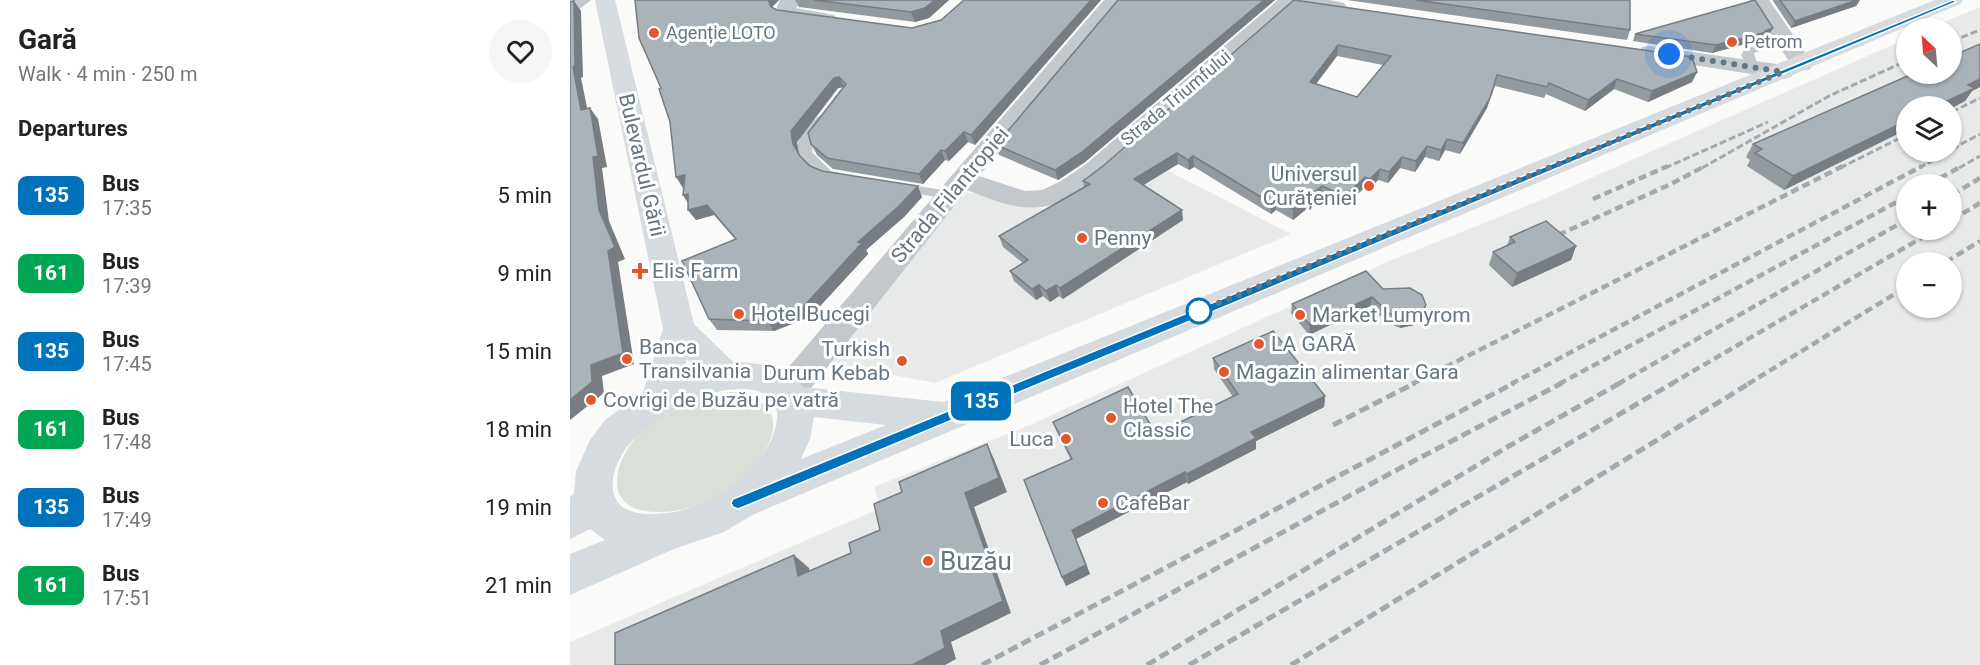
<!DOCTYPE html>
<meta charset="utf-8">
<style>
:root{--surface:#fff;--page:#f6f6f6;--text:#222;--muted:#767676}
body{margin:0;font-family:Roboto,sans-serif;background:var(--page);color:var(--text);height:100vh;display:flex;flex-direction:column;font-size:22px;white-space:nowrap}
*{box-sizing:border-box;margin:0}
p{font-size:20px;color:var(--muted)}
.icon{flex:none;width:33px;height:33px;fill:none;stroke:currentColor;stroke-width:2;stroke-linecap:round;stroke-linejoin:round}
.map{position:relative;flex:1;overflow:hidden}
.panel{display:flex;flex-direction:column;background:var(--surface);width:570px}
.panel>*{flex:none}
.badge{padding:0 12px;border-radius:9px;font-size:21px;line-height:39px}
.needle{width:39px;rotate:334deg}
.fabs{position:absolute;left:1326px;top:18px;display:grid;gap:12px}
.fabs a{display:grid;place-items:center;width:66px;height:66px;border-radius:50%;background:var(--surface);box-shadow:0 2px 4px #0004;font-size:30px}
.you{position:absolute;width:30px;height:30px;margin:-15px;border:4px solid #fff;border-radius:50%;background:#1a73e8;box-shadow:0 0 0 9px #1a73e833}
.map>.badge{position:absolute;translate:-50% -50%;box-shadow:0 0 0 3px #fff}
h2{padding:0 18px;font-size:22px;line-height:54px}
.round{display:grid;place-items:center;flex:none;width:63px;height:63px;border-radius:32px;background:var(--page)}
.head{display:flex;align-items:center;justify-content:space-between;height:102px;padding:0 18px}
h1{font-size:28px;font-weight:700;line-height:45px}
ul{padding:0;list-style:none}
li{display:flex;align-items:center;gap:18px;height:78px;padding:0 18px}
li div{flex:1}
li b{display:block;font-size:22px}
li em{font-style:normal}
li .badge{min-width:66px;font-weight:700;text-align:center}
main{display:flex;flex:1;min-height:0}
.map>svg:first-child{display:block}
.built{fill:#e8e9e9;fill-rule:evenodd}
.green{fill:#dadfd7}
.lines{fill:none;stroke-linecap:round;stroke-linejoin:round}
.lane{fill:#c3c8cc;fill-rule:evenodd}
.street{fill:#c3c8cc;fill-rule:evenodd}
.secondary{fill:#d6dbdf;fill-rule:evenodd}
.rail-far2{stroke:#a2aab0;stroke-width:3;stroke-dasharray:7 3;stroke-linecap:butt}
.rail-far1{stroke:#a2aab0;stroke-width:4.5;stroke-dasharray:8 4.5;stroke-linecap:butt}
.rail{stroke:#a2aab0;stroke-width:5;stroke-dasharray:10 5;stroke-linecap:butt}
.wall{fill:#929a9f;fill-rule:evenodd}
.shaded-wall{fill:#777d82}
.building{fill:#aab3b9;stroke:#777d82;stroke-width:1.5;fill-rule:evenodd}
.line{fill:#0072bc;stroke:#fff;stroke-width:1.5}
.walk{stroke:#657683;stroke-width:6;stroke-dasharray:0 10.8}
.poi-dot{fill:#e4572e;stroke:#fff;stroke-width:2}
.stop-dot{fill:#fff;stroke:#0072bc;stroke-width:3}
.labels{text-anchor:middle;stroke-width:6;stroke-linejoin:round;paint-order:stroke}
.far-poi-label{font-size:18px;fill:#657683;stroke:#fff;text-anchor:start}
.far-street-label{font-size:18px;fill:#657683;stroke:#fff}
.street-label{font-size:21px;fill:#657683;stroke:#fff}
.poi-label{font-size:21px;fill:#657683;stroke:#fff;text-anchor:start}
.near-poi-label{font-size:26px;fill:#657683;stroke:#fff;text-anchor:start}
</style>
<main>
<section class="panel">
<div class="head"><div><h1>Gară</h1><p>Walk · 4 min · 250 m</p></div><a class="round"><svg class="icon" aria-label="heart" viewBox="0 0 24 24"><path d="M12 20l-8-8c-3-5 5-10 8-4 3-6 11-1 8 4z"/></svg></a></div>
<h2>Departures</h2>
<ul>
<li><span class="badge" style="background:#0072bc;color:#fff">135</span><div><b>Bus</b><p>17:35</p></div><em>5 min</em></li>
<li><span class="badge" style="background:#00a651;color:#fff">161</span><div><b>Bus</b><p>17:39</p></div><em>9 min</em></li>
<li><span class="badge" style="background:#0072bc;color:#fff">135</span><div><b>Bus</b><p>17:45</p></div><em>15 min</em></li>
<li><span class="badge" style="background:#00a651;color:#fff">161</span><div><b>Bus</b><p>17:48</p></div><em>18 min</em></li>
<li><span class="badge" style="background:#0072bc;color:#fff">135</span><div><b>Bus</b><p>17:49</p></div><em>19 min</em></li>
<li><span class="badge" style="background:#00a651;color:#fff">161</span><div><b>Bus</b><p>17:51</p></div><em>21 min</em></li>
</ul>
</section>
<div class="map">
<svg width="1410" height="665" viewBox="0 0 1410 665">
<rect width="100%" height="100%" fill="#fafaf8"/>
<g class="built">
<path d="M1410 7V665H0V642L311 508 304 487 460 425 817 262 978 197 1336 39V74H1382V28H1360ZM1336 106H1382V152H1336ZM1336 184H1382V230H1336ZM1336 262H1382V308H1336Z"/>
<polygon points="562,152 721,234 365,383 259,363 396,192 474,209"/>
</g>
<path class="green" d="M166 392C234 407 195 464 158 490 143 500 122 509 104 511 15 522 44 441 97 411 118 398 141 393 166 392Z"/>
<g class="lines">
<g class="lane">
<polygon points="1215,36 1221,39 1219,41 1184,53 1188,66 1186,68 1178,68 1171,55 1175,49"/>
<path d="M252 115 258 119 243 139 242 152 261 171 279 175 281 178 279 181C260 186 225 165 228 143 229 137 234 132 238 127 242 122 246 117 252 115Z"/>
<polygon points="329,183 379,191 386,195 379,199 324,190 322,187 324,184"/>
</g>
<g class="street">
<polygon points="0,0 21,0 7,11 0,13"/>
<polygon points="210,0 233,0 226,8 264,15 267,19 264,23 257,25 208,16 205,12"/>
<path d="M534 0H555L409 176 455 191 472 190 491 181 516 164 708 0H760L774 3 777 7 774 11 767 13 724 7C681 45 637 83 594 121 559 152 524 196 477 206 450 212 422 200 397 190L230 402 218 406 206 402 201 392 206 382 370 189Z"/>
<polygon points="1179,0 1199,0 1243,64 1240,69 1232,71 1224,69"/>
<polygon points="1080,46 1213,65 1221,67 1224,72 1221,77 1213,79 1072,57 1069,52 1072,47"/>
</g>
<path class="secondary" d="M25 0H45L124 324 163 362C188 362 217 367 233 387L373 402 1365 0H1393L1390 4 182 515 154 532 104 549 0 595V554L35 540 20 529 0 539V497L4 494 6 471 20 440 35 420 73 392 93 329ZM117 359 127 369 113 374ZM155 390C165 390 177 388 187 391 200 395 208 403 207 417 204 465 142 509 97 513 70 516 39 514 43 479 45 464 53 450 64 439 89 414 120 398 155 390ZM244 417 316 425 231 459 240 439Z"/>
<g class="rail-far2">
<polyline points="1382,41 1410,30"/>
<polyline points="1382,112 1410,98"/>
<polyline points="1382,149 1410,134"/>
<polyline points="1095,168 1198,122"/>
<polyline points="1132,168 1259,96 1336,61"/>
<polyline points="1270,168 1336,135"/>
<polyline points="1349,168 1378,152"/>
<polyline points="1389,168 1410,156"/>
</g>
<g class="rail-far1">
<polyline points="1359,184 1392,166"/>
<polyline points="1382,195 1410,178"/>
<polyline points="1023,199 1098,166"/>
<polyline points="1382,220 1410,203"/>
<polyline points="977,240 1101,184 1135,166"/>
<polyline points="1376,262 1410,241"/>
<polyline points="842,384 1273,166"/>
<polyline points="941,384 1352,166"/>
<polyline points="989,384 1336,197"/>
<polyline points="1048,384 1336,220"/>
<polyline points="1101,384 1365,230"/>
<polyline points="1178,384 1336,287"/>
</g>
<g class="rail">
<polyline points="763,425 845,383"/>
<polyline points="412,665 944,383"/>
<polyline points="470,665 821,473 992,383"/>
<polyline points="577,665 939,446 1050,383"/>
<polyline points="619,665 1103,383"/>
<polyline points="721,665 1180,383"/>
</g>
</g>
<g class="wall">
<polygon points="65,0 209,0 202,7 207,10 342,28 371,20 394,0 531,0 405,145 398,142 379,161 375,160 353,184 263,169 247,155 241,144 274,87 268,88 227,142 229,154 230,156 240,166 252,171 352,197 334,217 296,250 298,254 240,317 204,331 147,330 139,319 165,239 144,215 126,220 118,210 118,203 113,195 114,188 100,122 91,88"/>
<polygon points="225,0 379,0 359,18 345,22 229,7"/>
<polygon points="548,0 705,0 515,162 488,180 429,155 426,145"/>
<path d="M724 0 1127 72 1122 82 1078 102 1044 89 1015 111 976 94 974 98 925 86 917 108 890 154 875 150 869 161 855 157 845 172 830 168 818 183 808 180 798 190 794 188 774 207 751 197 723 220 706 210 701 214 624 167 619 170 608 164 574 185 613 220 493 299 489 296 480 302 473 296 466 300 444 281 440 271 453 263 433 247 429 236 514 187 513 181 533 166ZM767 56 813 65 787 97 746 84Z"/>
<polygon points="777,0 1060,0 1060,30 1057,40"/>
<polygon points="1203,0 1290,0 1286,6 1221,28 1203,1"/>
<polygon points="1203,28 1199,35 1194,37 1193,39 1142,53 1063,41 1065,34"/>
<polygon points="1410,44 1410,87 1402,91 1395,101 1382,108 1382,106 1214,190 1177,166 1180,160 1176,157 1183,144"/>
<polygon points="940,237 1006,246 1001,260 942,287 919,265 923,252 937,246"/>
<polygon points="813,289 854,315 849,324 830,328 818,323 800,306 739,335 721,313 722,304"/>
<polygon points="643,358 755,396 754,407 686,441 686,449 618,484 617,482 506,539 520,574 496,586 492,577 501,460 487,432 483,422 586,434 663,397 644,369"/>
</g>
<g class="shaded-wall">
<polygon points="198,0 209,0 202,7 206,17"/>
<polygon points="365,0 379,0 359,18 345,22 341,12"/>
<polygon points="521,0 531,0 405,145 401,135"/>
<polygon points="694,0 705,0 515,162 488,180 485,170"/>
<polygon points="1287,0 1290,0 1286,6 1221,28 1225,21"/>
<polygon points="4,1 11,11 13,77 11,78 20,122 11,110 3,67"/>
<polygon points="1203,28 1199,35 1194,37 1193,39 1142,53 1146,45"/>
<polygon points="768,45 767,56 739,93 740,82"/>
<polygon points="1127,72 1122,82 1078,102 1082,91"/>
<polygon points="927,75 917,108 890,154 893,143"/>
<polygon points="269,77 274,87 268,88 227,142 229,155 223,144 221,131 264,78"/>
<polygon points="1047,79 1044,89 1015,111 1018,100"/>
<polygon points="1410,79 1410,87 1402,91 1395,101 1382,108 1382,106 1366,106 1398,85"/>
<polygon points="20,108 28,119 37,167 32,168 39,221 55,259 48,262 64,364 32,376 34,393 0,420 0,400 21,365 23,157"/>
<polygon points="1336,121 1336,130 1214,190 1223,176"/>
<polygon points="394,132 398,142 379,161 375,151"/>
<polygon points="877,139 875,150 869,161 871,150"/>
<polygon points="857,146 855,157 845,172 846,161"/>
<polygon points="371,150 375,160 353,184 349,174"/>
<polygon points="607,153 608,164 566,189 564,179"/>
<polygon points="623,156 624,167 619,170 618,160"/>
<polygon points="832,157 830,168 818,183 819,172"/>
<polygon points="810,169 808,180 798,190 800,179"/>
<polygon points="115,175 113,188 106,177"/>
<polygon points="795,177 794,188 774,207 775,196"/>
<polygon points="348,186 352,197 334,217 296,250 298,254 240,317 204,331 197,321 288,242"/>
<polygon points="752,186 751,197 723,220 723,209"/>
<polygon points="118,194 120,206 113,195"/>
<polygon points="706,200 706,210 701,214 701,203"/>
<polygon points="137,205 144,215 126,220 118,210"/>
<polygon points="612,210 613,220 493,299 490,288"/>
<polygon points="1006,246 1001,260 942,287 947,273"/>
<polygon points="469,285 473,296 466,300 462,289"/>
<polygon points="486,285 489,296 480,302 476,291"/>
<polygon points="802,297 800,306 739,335 740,325"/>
<polygon points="856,305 854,315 849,324 830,328 832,318"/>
<polygon points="755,396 754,407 686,441 686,449 618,484 617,474 681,432"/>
<polygon points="417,444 424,459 437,492 404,507 441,613 381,642 386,659 375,665 342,665 371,631 395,493"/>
<polygon points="615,472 617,482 506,539 520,574 496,586 492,577 502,530"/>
<polygon points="224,555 239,568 243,589 228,576"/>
</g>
<g class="building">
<polygon points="65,0 198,0 201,7 207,10 342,28 371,20 394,0 521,0 401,135 394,132 375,151 371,150 349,174 257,158 241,144 238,133 276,84 269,77 264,78 221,131 223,144 230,156 240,166 252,171 348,186 329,206 288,242 292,243 233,307 197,321 139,319 112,261 166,239 137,205 118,210 118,194 113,195 115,175 106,177 100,122 89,89 91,88 69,38"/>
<polygon points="244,0 365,0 355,8 341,12"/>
<polygon points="548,0 694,0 512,152 485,170 426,145"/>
<path d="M724 0 1122 57 1127 72 1082 91 1047 79 1018 100 979 83 977 87 927 75 920 98 893 143 877 139 871 150 857 146 846 161 832 157 819 172 810 169 800 179 795 177 775 196 752 186 723 209 706 200 701 203 623 156 618 160 607 153 564 179 612 210 490 288 486 285 476 291 469 285 462 289 440 271 458 260 429 236 520 184 513 181 533 166ZM768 45 821 56 787 97 740 82Z"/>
<polygon points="846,0 1060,0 1060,30"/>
<polygon points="1185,0 1203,28 1195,31 1197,32 1146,45 1065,34"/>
<polygon points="1210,0 1287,0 1225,21"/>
<polygon points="4,1 5,66 3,67 11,110 20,108 28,156 23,157 29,210 45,247 38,251 53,353 21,365 22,382 0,400 0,2"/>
<polygon points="1410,44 1410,79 1398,85 1405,88 1366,106 1336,106 1336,121 1223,176 1185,153 1192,149 1183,144 1342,74 1382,74 1382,56"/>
<polygon points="976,221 1006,246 947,273 923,252 945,242 940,237"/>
<polygon points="796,271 813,289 840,288 852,295 856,305 851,314 832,318 819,313 802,297 740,325 722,304"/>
<polygon points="703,331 755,396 681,432 686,438 617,474 615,472 502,530 516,565 492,577 454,480 502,459 483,422 558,387 586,434 668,394 643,358"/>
<polygon points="417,444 429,478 395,493 433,601 371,631 375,648 342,665 45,665 45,633 224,555 228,576 281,553 279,543 310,530 304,504 332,492 329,482"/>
</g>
<polygon class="line" points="1383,0 1386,2 173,507 168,509 163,507 161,503 163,499"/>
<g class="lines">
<polyline class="walk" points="629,311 1213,72 1099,54"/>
</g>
<g class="poi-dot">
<circle cx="84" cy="33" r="6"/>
<circle cx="1162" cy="42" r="6"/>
<circle cx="799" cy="186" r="6"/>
<circle cx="512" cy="238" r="6"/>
<path d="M67 262h6v6h6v6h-6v6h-6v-6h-6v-6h6z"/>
<circle cx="169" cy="314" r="6"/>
<circle cx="730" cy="315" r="6"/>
<circle cx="689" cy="344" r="6"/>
<circle cx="57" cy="359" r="6"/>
<circle cx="332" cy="361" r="6"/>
<circle cx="654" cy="372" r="6"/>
<circle cx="21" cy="400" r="6"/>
<circle cx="541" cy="418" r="6"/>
<circle cx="496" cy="439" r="6"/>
<circle cx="533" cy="503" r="6"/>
<circle cx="358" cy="561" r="6"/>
</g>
<circle class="stop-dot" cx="629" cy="311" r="12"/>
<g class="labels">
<g class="far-poi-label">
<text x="96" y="39">Agenție LOTO</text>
<text x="1174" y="48">Petrom</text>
</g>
<g class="far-street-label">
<text transform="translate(606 98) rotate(-40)" y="6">Strada Triumfului</text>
</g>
<g class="street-label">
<text transform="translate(72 165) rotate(77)" y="7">Bulevardul Gării</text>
<text transform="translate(380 195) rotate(-50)" y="7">Strada Filantropiei</text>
</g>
<g class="poi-label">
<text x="787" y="181" text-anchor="end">Universul<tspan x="787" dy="24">Curățeniei</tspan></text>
<text x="524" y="245">Penny</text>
<text x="82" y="278">Elis Farm</text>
<text x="181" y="321">Hotel Bucegi</text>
<text x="742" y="322">Market Lumyrom</text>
<text x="701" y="351">LA GARĂ</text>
<text x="69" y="354">Banca<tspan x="69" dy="24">Transilvania</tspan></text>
<text x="320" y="356" text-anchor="end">Turkish<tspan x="320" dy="24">Durum Kebab</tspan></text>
<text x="666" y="379">Magazin alimentar Gara</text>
<text x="33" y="407">Covrigi de Buzău pe vatră</text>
<text x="553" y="413">Hotel The<tspan x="553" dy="24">Classic</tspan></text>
<text x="484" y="446" text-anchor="end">Luca</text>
<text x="545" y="510">CafeBar</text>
</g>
<g class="near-poi-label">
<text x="370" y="570">Buzău</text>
</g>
</g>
</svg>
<div class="fabs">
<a><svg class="needle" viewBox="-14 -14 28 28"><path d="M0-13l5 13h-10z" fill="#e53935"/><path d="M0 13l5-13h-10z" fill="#767676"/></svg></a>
<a><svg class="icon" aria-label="layers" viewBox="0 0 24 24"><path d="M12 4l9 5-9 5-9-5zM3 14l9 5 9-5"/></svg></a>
<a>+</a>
<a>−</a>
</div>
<div class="you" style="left:1099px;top:54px"></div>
<b class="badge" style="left:411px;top:401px;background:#0072bc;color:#fff">135</b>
</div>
</main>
